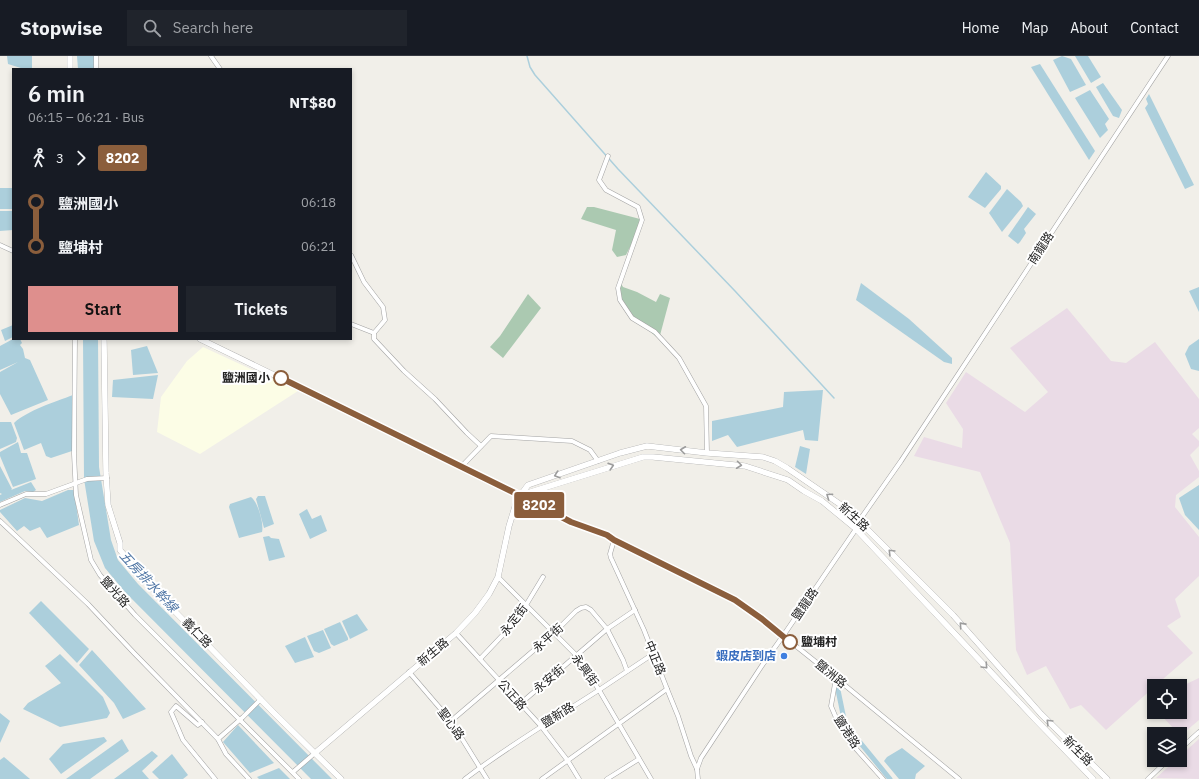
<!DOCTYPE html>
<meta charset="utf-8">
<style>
:root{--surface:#171b24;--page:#20242c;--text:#f1f3f6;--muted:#9ea1a6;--line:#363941;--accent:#de8f8d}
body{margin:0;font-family:"IBM Plex Sans","Noto Sans TC",sans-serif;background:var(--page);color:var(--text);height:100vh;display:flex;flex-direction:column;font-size:15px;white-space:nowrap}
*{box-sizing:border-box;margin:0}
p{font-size:13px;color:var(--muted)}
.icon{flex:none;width:22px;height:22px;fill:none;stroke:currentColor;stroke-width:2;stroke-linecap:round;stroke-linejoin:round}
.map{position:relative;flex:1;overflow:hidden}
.details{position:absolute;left:12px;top:12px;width:340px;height:272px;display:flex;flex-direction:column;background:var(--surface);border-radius:0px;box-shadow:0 2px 6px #0003}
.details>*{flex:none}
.badge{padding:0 8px;border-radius:3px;font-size:14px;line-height:26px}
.fabs{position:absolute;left:1147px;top:623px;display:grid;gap:8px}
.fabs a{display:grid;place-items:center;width:40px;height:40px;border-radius:0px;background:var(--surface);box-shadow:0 2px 6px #0003;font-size:20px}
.map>.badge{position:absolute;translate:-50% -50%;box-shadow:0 0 0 2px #fff}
.legs{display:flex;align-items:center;gap:6px;height:44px;padding:0 16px;font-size:13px}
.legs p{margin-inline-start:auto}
.overview{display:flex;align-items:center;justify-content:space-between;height:68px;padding:0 16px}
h1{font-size:22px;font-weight:600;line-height:30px}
.action{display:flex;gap:8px;margin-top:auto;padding:8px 16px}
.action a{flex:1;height:46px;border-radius:0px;background:var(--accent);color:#111;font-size:16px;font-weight:600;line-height:46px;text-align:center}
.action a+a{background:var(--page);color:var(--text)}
ul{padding:0 16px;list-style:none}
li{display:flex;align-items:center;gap:14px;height:44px;font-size:15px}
li i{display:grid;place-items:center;width:6px;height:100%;margin:0 5px;background:currentColor}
li i::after{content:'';width:10px;height:10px;margin:-5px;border:3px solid;border-radius:50%;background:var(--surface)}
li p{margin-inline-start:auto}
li:first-child i{background:linear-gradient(#0000 50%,currentColor 0)}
li:last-child i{background:linear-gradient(currentColor 50%,#0000 0)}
header{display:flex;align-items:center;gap:24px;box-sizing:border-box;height:56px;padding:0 20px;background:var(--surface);border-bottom:1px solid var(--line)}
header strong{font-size:19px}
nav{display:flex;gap:22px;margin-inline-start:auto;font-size:14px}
.search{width:280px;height:36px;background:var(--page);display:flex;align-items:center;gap:10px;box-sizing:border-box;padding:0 14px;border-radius:0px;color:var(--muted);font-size:15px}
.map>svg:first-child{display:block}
.industrial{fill:#eadbe6}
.education{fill:#fcfde6}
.cemetery{fill:#abc9b1}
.water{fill:#accfdc}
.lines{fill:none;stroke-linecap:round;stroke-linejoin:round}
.stream{stroke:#accfdc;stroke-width:1.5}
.canal{stroke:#accfdc;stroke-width:5}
.minor-casing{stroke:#a3a3a3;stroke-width:5}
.tertiary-casing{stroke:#a3a3a3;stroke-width:6}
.minor{stroke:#fff;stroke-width:4}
.tertiary{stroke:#fff;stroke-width:5.5}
.oneway{stroke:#9c9c9c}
.line-1-casing{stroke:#fff;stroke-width:9}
.line-1{stroke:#8b5e3c;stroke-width:6}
.stop-1-dot{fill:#fff;stroke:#8b5e3c;stroke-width:2}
.shop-dot{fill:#3f7fe0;stroke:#fff;stroke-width:1.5}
.labels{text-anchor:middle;stroke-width:4;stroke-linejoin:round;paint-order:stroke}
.street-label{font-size:12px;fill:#222;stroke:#fff}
.stop-label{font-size:12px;font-weight:bold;fill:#222;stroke:#fff;text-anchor:end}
.shop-label{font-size:12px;font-weight:bold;fill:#366cbe;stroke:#fff;text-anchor:end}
.water-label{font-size:13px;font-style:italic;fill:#4f76a5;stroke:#fff}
</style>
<header>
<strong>Stopwise</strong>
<div class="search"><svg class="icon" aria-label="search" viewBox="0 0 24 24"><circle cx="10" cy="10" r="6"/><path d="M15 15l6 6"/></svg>Search here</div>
<nav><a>Home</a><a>Map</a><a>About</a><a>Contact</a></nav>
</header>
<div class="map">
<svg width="1199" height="723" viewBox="0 0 1199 723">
<rect width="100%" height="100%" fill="#f1efe9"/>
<g class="industrial">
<polygon points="1067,252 1111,305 1126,307 1155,286 1199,343 1199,372 1192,378 1199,385 1199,390 1190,399 1199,415 1199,421 1176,439 1175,451 1199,481 1199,520 1175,543 1181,561 1167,570 1193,597 1155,630 1154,630 1154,631 1106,674 1081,649 1070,653 1046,610 1027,619 1016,594 1010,487 980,416 914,400 924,381 962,392 963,373 946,347 966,316 1025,356 1048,336 1010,292"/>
<polygon points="1199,622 1199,664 1180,680 1180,678 1179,678 1158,656 1180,656 1180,631"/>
<polygon points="1199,683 1199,723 1156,722 1176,704 1180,704 1180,700"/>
</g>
<polygon class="education" points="203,291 298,335 200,398 157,376 161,341 187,305"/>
<g class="cemetery">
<polygon points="587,151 594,151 640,163 636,179 626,199 617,201 612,194 616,174 581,163"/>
<polygon points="619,224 623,231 637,236 656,246 660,238 670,242 659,283 629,258 618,244"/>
<polygon points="528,238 541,252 503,302 490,291 500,280"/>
</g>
<g class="water">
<polygon points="7,0 32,0 32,13 24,13 8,8"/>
<polygon points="77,0 94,0 94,13 78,13"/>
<polygon points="1062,0 1071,3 1086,29 1070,36 1053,4"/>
<polygon points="1075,0 1088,0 1101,21 1091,27"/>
<polygon points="1040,8 1095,95 1089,104 1031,11"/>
<polygon points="1103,27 1122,54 1119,62 1113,60 1096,31"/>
<polygon points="1090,34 1109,63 1105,68 1108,74 1100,82 1075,42"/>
<polygon points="1149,38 1194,129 1185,133 1145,52 1148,48 1146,43"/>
<polygon points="986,116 1001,130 1001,133 985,152 968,141"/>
<rect x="0" y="132" width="13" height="21"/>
<polygon points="1007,133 1021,146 1023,150 1002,176 989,157"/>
<polygon points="1028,151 1036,158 1024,173 1026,177 1020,186 1018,188 1008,180"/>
<polygon points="0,155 13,155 13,174 0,175"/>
<polygon points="861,227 909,263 952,302 952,308 944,306 856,244"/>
<polygon points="1199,231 1199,256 1189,235"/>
<polygon points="13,269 13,281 5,285 1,274"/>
<polygon points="13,283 20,283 22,287 20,289 23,293 25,302 30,304 48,344 11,359 0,338 0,316 18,306 0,314 0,290"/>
<polygon points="83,283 98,283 99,411 111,484 118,504 138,528 332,723 311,723 125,536 105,512 94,485 84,423"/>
<polygon points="1199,283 1199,315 1191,313 1185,298 1189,290"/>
<polygon points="147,290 158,317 133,319 131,294"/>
<polygon points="158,319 153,343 112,341 113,324"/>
<polygon points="823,334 818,385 805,384 803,374 737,391 728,379 712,385 712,365 783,351 784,336"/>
<path d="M73 339 75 394 51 402 46 400 41 387 24 394 14 367C28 354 55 346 73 339Z"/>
<polygon points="0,366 11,366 17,382 16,386 0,393"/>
<polygon points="18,386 21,397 27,397 36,423 13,431 0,400 0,396"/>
<polygon points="800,390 810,393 806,418 795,411"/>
<polygon points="0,410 12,433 11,434 31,426 36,434 33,436 25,435 0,446 0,439 2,438 0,437"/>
<polygon points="1199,429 1199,474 1185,459 1179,442"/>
<polygon points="68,434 74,434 79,469 47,482 40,471 30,475 24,470 17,475 0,456 0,454 25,442 42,445"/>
<polygon points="258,440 265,440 274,468 264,472 256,443"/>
<path d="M251 441C258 446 264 468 262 476L239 482 229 451 230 448Z"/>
<polygon points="307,453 312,463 321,459 327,475 310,483 299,458"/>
<polygon points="269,480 271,482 279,483 285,501 269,505 263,481"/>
<polygon points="41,545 89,593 77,607 29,557"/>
<polygon points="357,558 368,574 350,583 342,565"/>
<polygon points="340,566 348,582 348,584 334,590 331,588 324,573"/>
<polygon points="323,574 331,592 319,597 314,595 307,580"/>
<polygon points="305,581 314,601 295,607 285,590"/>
<polygon points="92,594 146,653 123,663 114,647 79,609"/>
<polygon points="60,598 103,641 110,657 107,662 60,671 23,653 28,647 61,627 45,610"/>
<polygon points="0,657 10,665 0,687"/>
<polygon points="238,669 274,707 250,717 223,686"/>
<polygon points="104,681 107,685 61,718 49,703 63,688"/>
<polygon points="122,683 129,695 90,723 66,723"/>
<polygon points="902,692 925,710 916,718 915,723 899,723 884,705 887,701"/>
<polygon points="152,695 158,700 142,715 149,723 114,723"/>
<polygon points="172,698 188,719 183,723 159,723 152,716"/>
<polygon points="4,701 30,723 0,723 0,704"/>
<polygon points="279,712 290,723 259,723 257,721"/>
</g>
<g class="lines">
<polyline class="stream" points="527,0 530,11 535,19 618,113 735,235 834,342"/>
<polyline class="canal" points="838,634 845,668 890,723"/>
<g class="minor-casing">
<g id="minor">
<polyline points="96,0 96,13"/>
<polyline points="211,0 220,13"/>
<polyline points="608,100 599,124 606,134 638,151 642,164 618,232 620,244 632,262 655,276 679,302 706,350 707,397"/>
<polyline points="0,189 13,195"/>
<polyline points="351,199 364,226 383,251 385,264 374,277 374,283 404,315 435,343 467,377 481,390"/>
<polyline points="351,268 374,277"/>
<polyline points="75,283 74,398 76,439 91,504 100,519 135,559 299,723"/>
<polyline points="462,410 491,380 572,385 590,394 598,405"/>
<polyline points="521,440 571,466 607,479 614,484 735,544 762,563 836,622 959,723"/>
<polyline points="0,449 26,438 46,438 87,423 107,422"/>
<polyline points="0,465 88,548 134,597 218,683 226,698 249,723"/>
<polyline points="614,484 610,498 611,502 644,574 667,633 678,660 691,700 697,713 698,723"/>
<polyline points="498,521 577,600 599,634 651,723"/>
<polyline points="456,577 541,670 568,705 579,723"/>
<polyline points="480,603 517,564 543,521"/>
<polyline points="409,616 451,665 487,723"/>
<polyline points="836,622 831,650 837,664 849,685 883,723"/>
<polyline points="520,648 607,573 635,554"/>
<polyline points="451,665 554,577 576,555 581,552 586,551 591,554 607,573 623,604 627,615"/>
<polyline points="202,666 198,669 176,650 171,656 183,684 215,723"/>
<polyline points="218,683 243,661 261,643"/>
<polyline points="1180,693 1199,676"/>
<polyline points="697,713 701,702 763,608 783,580 856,473 859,465 901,405 1168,0"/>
<polyline points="293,716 315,697"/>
<path d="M465 723C508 690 554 663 599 634 617 622 635 610 653 598"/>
<polyline points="542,723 667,633"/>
<polyline points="607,723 639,703"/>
<polyline points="1148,723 1168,704"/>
</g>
</g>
<g class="tertiary-casing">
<g id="tertiary">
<polyline points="70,0 70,13"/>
<polyline points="104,283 106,417 108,449 120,487 120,494 154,534 274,657 341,723"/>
<polyline points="200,283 305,334 521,440"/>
<polyline points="521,439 643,401 653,401 745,410 788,424 804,435 822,445 856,473 1035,663 1093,723"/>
<polyline points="315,697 456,577 475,557 489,538 498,521 509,470 517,444 528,429 620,397 647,390 707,397 763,401 775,405 787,412 847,453 953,559 1041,658 1107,723"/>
</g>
</g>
<use href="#minor" class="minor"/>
<use href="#tertiary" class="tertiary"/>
</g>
<defs><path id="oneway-chevron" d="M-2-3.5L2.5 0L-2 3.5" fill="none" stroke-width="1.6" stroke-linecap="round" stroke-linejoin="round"/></defs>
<g class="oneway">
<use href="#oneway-chevron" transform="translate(683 394) rotate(-173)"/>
<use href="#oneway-chevron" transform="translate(739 409) rotate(7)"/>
<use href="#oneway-chevron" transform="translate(611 410) rotate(-17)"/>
<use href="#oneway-chevron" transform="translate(557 419) rotate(161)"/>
<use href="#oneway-chevron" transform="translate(829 440) rotate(-145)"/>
<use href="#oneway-chevron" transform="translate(891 496) rotate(-135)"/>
<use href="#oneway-chevron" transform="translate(962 569) rotate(-132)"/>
<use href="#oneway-chevron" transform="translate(985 610) rotate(47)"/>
<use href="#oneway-chevron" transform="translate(1049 666) rotate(-135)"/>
</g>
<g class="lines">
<g class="line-1-casing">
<polyline id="line-1" points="281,322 521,440 571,466 607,479 614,484 735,544 762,563 790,586"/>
</g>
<use href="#line-1" class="line-1"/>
</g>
<g class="stop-1-dot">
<circle cx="281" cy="322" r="7"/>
<circle cx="790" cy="586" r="7"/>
</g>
<circle class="shop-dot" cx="784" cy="600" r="4"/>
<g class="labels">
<g class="street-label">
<text transform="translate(1041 192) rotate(-57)" y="4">南龍路</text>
<text transform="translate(854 461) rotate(42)" y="4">新生路</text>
<text transform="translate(115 536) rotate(48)" y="4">鹽光路</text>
<text transform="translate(805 548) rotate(-56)" y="4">鹽龍路</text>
<text transform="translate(514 564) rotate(-52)" y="4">永定街</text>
<text transform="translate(197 577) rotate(46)" y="4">義仁路</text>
<text transform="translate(548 582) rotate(-42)" y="4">永平街</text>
<text transform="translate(433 596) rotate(-40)" y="4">新生路</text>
<text transform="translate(655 602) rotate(68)" y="4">中正路</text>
<text transform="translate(585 614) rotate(54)" y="4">永興街</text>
<text transform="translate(831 618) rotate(39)" y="4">鹽洲路</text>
<text transform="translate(549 623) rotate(-40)" y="4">永安街</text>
<text transform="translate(512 639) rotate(48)" y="4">公正路</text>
<text transform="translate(558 659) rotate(-32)" y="4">鹽新路</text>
<text transform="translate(451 668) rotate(54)" y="4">聖心路</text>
<text transform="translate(847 676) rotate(57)" y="4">鹽港路</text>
<text transform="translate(1078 695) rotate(45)" y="4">新生路</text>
</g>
<g class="stop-label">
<text x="270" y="326">鹽洲國小</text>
<text x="801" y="590" text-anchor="start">鹽埔村</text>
</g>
<g class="shop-label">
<text x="776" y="604">蝦皮店到店</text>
</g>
<g class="water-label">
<text transform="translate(149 525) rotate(47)" y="5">五房排水幹線</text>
</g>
</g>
</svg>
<div class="fabs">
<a><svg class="icon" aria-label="locate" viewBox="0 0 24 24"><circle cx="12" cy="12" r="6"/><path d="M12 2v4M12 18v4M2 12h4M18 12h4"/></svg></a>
<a><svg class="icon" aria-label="layers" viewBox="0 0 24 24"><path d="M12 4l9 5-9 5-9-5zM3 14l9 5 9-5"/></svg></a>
</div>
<b class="badge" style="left:539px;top:449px;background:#8b5e3c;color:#fff">8202</b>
<section class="details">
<div class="overview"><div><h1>6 min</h1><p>06:15 – 06:21 · Bus</p></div><b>NT$80</b></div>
<div class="legs"><svg class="icon" aria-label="walk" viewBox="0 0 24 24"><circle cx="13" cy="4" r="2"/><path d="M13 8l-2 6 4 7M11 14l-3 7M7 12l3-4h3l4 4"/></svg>3<svg class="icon" aria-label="forward" viewBox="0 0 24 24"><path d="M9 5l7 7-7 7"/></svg><b class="badge" style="background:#8b5e3c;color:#fff">8202</b></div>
<ul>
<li><i style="color:#8b5e3c"></i><b>鹽洲國小</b><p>06:18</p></li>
<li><i style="color:#8b5e3c"></i><b>鹽埔村</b><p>06:21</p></li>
</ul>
<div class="action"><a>Start</a><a>Tickets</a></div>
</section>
</div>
